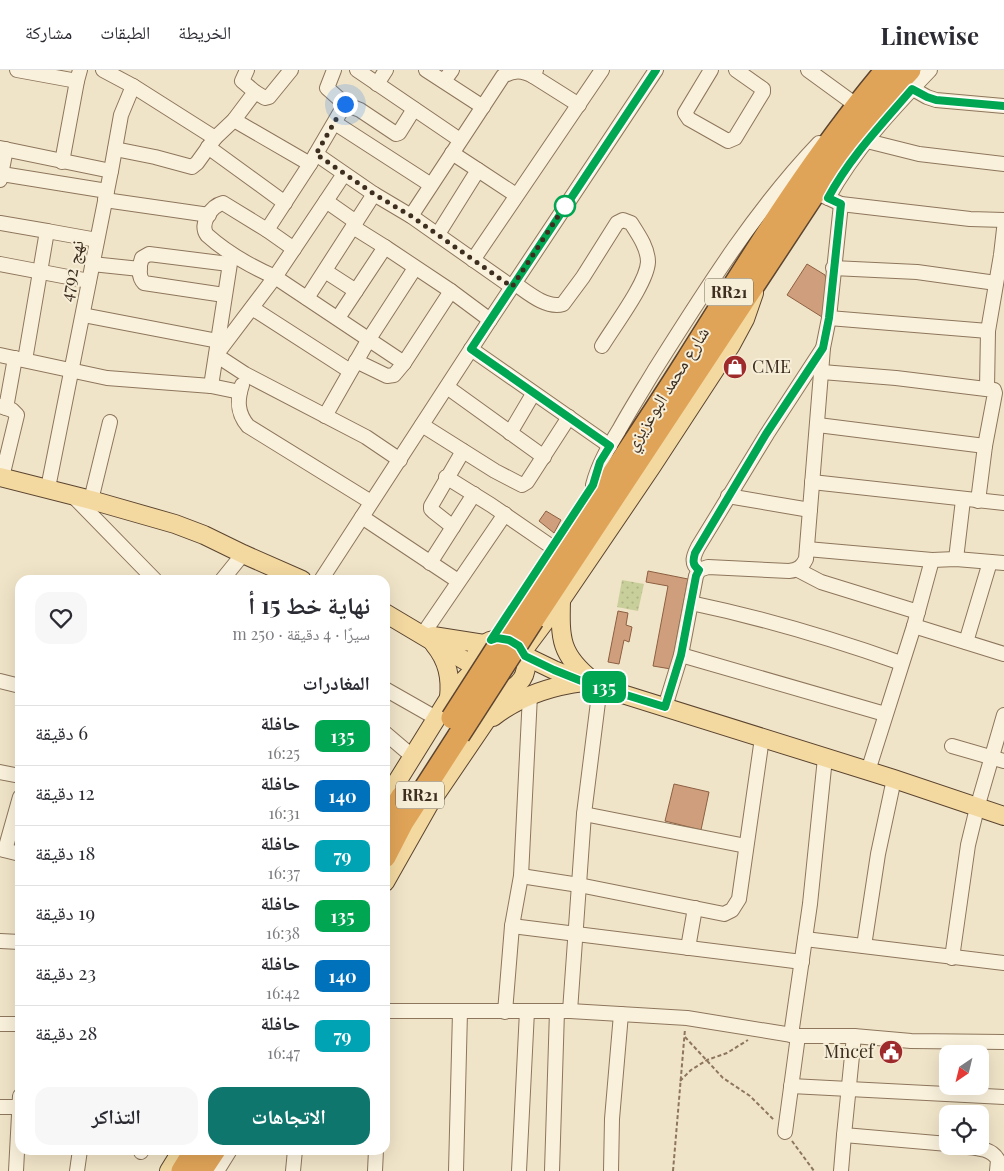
<!DOCTYPE html>
<html lang="ar">
<meta charset="utf-8">
<style>
:root{--surface:#fff;--page:#f7f7f7;--text:#2b2b33;--muted:#7c7c81;--line:#e1e1e2;--accent:#0f766e}
body{margin:0;font-family:"Playfair Display","Noto Naskh Arabic",serif;background:var(--page);color:var(--text);direction:rtl;height:100vh;display:flex;flex-direction:column;font-size:19px;white-space:nowrap}
*{box-sizing:border-box;margin:0}
p{font-size:16px;color:var(--muted)}
.icon{flex:none;width:28px;height:28px;fill:none;stroke:currentColor;stroke-width:2;stroke-linecap:round;stroke-linejoin:round}
.map{position:relative;flex:1;overflow:hidden;direction:ltr}
.side{position:absolute;left:15px;top:505px;width:375px;height:580px;display:flex;flex-direction:column;background:var(--surface);border-radius:15px;box-shadow:0 5px 20px #0002;direction:rtl}
.side>*{flex:none}
.badge{padding:0 10px;border-radius:8px;font-size:18px;line-height:32px}
.needle{width:32px;rotate:215deg}
.fabs{position:absolute;left:939px;top:975px;display:grid;gap:10px}
.fabs a{display:grid;place-items:center;width:50px;height:50px;border-radius:10px;background:var(--surface);box-shadow:0 5px 20px #0002;font-size:25px}
.you{position:absolute;width:25px;height:25px;margin:-12px;border:4px solid #fff;border-radius:50%;background:#1a73e8;box-shadow:0 0 0 8px #1a73e833}
.map>.badge{position:absolute;translate:-50% -50%;box-shadow:0 0 0 2px #fff}
h2{padding:0 20px;font-size:19px;line-height:45px}
.round{display:grid;place-items:center;flex:none;width:52px;height:52px;border-radius:15px;background:var(--page)}
.headline{display:flex;align-items:center;justify-content:space-between;height:85px;padding:0 20px}
h1{font-size:24px;font-weight:700;line-height:38px}
.primary-button{display:flex;gap:10px;margin-top:auto;padding:10px 20px}
.primary-button a{flex:1;height:58px;border-radius:15px;background:var(--accent);color:#fff;font-size:20px;font-weight:700;line-height:58px;text-align:center}
.primary-button a+a{background:var(--page);color:var(--text)}
ul{padding:0;list-style:none}
li{display:flex;align-items:center;gap:15px;height:60px;padding:0 20px;border-top:1px solid var(--line)}
li div{flex:1}
li b{display:block;font-size:19px}
li em{font-style:normal}
li .badge{min-width:55px;font-weight:700;text-align:center}
header{display:flex;align-items:center;gap:30px;box-sizing:border-box;height:70px;padding:0 25px;background:var(--surface);border-bottom:1px solid var(--line)}
header strong{font-size:24px}
nav{display:flex;gap:28px;margin-inline-start:auto;font-size:18px}
.map>svg:first-child{display:block}
.park{fill:url(#park-dots)}
.building{fill:#cf9f7d;stroke:#8d5f41}
.lines{fill:none;stroke-linecap:round;stroke-linejoin:round}
.minor-casing{stroke:#8d765c;stroke-width:16}
.major-casing{stroke:#5b4430;stroke-width:20}
.highway-casing{stroke:#5b4430;stroke-width:24}
.path{stroke:#8d765c;stroke-width:2;stroke-dasharray:4 2.5;stroke-linecap:butt}
.minor{stroke:#faf1dc;stroke-width:14}
.major{stroke:#f3d9a0;stroke-width:18}
.highway{stroke:#e0a458;stroke-width:21}
.highway-bridge-casing{stroke:#5b4430;stroke-width:24;stroke-linecap:butt}
.highway-bridge{stroke:#e0a458;stroke-width:21}
.line-casing{stroke:#fff;stroke-width:11}
.line{stroke:#00a651;stroke-width:8}
.walk{stroke:#3d2e20;stroke-width:5;stroke-dasharray:0 9}
.stop-dot{fill:#fff;stroke:#00a651;stroke-width:2.5}
.labels{text-anchor:middle;stroke-width:4;stroke-linejoin:round;paint-order:stroke}
.shield{fill:#f7eed8;stroke:#756857;stroke-width:1}
.shield-label{font-size:16px;font-weight:bold;fill:#3d2e20}
.street-label{font-size:18px;fill:#3d2e20;stroke:#f7eed8}
.poi-label{font-size:18px;fill:#3d2e20;stroke:#f7eed8;text-anchor:start}
</style>
<header>
<strong>Linewise</strong>
<nav><a>الخريطة</a><a>الطبقات</a><a>مشاركة</a></nav>
</header>
<div class="map">
<svg width="1004" height="1101" viewBox="0 0 1004 1101">
<defs>
<pattern id="park-dots" width="8" height="8" patternUnits="userSpaceOnUse" patternTransform="scale(1.25)"><rect width="8" height="8" fill="#c9cf9b"/><path d="M2 2h.1M6 6h.1" fill="none" stroke="#aeb285" stroke-width="1.8" stroke-linecap="round"/></pattern>
</defs>
<rect width="100%" height="100%" fill="#f0e4c8"/>
<polygon class="park" points="622,510 644,514 638,541 617,537"/>
<g class="building">
<polygon points="807,194 825,205 828,216 822,247 787,225"/>
<polygon points="546,441 561,450 554,463 539,451"/>
<polygon points="648,501 688,509 671,599 653,596 668,516 646,512"/>
<polygon points="618,541 628,543 626,555 632,557 629,572 624,570 619,594 608,592"/>
<polygon points="674,714 709,722 701,760 665,751"/>
</g>
<g class="lines">
<g class="minor-casing">
<g id="minor">
<polyline points="17,0 77,11 80,0"/>
<polyline points="103,0 133,16 121,45 111,101"/>
<polyline points="357,0 460,70"/>
<polyline points="426,0 483,37"/>
<polyline points="711,0 685,43 689,49 728,71 735,68 763,22 763,19 736,0"/>
<polyline points="808,0 856,35 851,40"/>
<polyline points="533,6 579,35"/>
<polyline points="444,11 452,0"/>
<polyline points="377,14 386,0"/>
<polyline points="133,16 215,68 234,50 255,22 242,11 247,0"/>
<polyline points="913,19 927,27 936,30 1004,36"/>
<polyline points="255,22 265,28 269,27 291,0"/>
<polyline points="345,34 360,40 396,64 399,63 414,39"/>
<polyline points="234,50 310,94 345,34 327,18 334,0"/>
<polyline points="335,53 431,115"/>
<polyline points="867,71 919,84 1004,94"/>
<polyline points="208,77 285,133"/>
<polyline points="0,78 111,101 48,418"/>
<polyline points="115,79 155,87 192,97 197,93 215,68"/>
<polyline points="316,84 374,124 411,146 512,217"/>
<polyline points="62,92 77,11"/>
<polyline points="478,100 516,125"/>
<polyline points="2,104 107,121"/>
<polyline points="0,110 6,79"/>
<polyline points="815,122 841,134 970,149 1004,150"/>
<path d="M828 128C854 80 893 39 930 0"/>
<polyline points="105,130 209,145"/>
<polyline points="326,131 344,104"/>
<path d="M411 146 503 6C514 0 522 0 533 6L536 0"/>
<polyline points="356,152 326,131 275,207 404,293"/>
<polyline points="0,153 47,161"/>
<polyline points="353,157 385,177"/>
<path d="M267 160 223 133C211 136 199 154 207 165 227 183 250 196 275 207L216 285 245 304 366 367 400 390"/>
<polyline points="438,164 478,100 452,83"/>
<polyline points="294,179 267,160 310,94"/>
<polyline points="473,190 602,0"/>
<polyline points="0,194 89,211"/>
<polyline points="92,194 140,199"/>
<polyline points="833,198 917,202 996,213"/>
<polyline points="325,201 356,221"/>
<path d="M514 213C527 222 546 239 563 234L583 207 617 153 623 150 631 153C638 164 648 178 648 192 647 213 614 256 602 276"/>
<path d="M224 225 144 213C138 207 139 196 142 188L149 184 229 194"/>
<polyline points="307,228 374,124"/>
<polyline points="252,238 350,301"/>
<polyline points="83,245 218,271"/>
<polyline points="338,248 385,177 451,221 490,250"/>
<polyline points="829,248 988,261"/>
<polyline points="471,279 610,376"/>
<polyline points="0,285 107,308 211,316 240,322"/>
<polyline points="25,290 47,161 97,170"/>
<polyline points="356,291 387,306 394,305 404,293 451,221"/>
<polyline points="822,302 896,308 994,320 995,323 985,376 978,431"/>
<path d="M242 315C237 330 237 343 248 356L371 432"/>
<polyline points="211,316 231,187"/>
<polyline points="447,317 544,387"/>
<polyline points="987,318 988,261 1001,185 1004,159"/>
<polyline points="0,336 12,340 17,345 2,407"/>
<polyline points="6,338 15,288"/>
<polyline points="325,346 369,269 415,198"/>
<polyline points="422,355 495,401 522,415 527,412 569,347"/>
<polyline points="818,355 985,376"/>
<polyline points="510,363 533,324"/>
<polyline points="446,407 491,435 552,477"/>
<polyline points="812,412 1004,433"/>
<path d="M593 415C598 395 608 378 619 360 630 340 642 321 654 301 704 222 754 141 819 73"/>
<polyline points="72,425 155,510"/>
<polyline points="728,426 810,440"/>
<polyline points="91,430 110,352"/>
<polyline points="362,447 458,511"/>
<polyline points="453,457 434,442 431,439 431,436 463,381"/>
<polyline points="807,479 932,490 956,489 1004,493"/>
<polyline points="956,489 963,430"/>
<polyline points="430,493 474,424"/>
<path d="M699 500C690 493 694 485 698 477L767 364 823 278"/>
<polyline points="798,500 821,512 918,542"/>
<polyline points="222,510 243,484"/>
<polyline points="321,510 490,250 656,0"/>
<path d="M691 533C763 548 833 569 901 593"/>
<polyline points="914,556 1004,584"/>
<polyline points="423,564 505,444"/>
<polyline points="966,572 990,492"/>
<polyline points="681,585 885,644"/>
<polyline points="0,611 20,616"/>
<polyline points="385,619 436,648"/>
<path d="M665 637 681 585 696 506 699 500 708 497 789 501C798 500 802 497 806 489L823 278 829 248 841 134"/>
<polyline points="385,663 412,686"/>
<polyline points="952,676 1004,691"/>
<polyline points="868,701 914,556 932,490"/>
<polyline points="0,702 20,706"/>
<polyline points="584,744 746,776"/>
<polyline points="0,779 20,784"/>
<polyline points="5,780 20,727"/>
<polyline points="521,806 579,815 724,844 732,840 739,829 762,668"/>
<polyline points="512,856 802,892"/>
<polyline points="805,869 1004,893"/>
<polyline points="0,871 20,872"/>
<polyline points="864,876 878,784 894,709"/>
<polyline points="688,878 695,838"/>
<polyline points="952,888 968,775 977,738 1004,645"/>
<polyline points="385,941 570,941 687,948 798,966 854,966 911,971 1004,972"/>
<polyline points="570,941 584,744 600,616"/>
<polyline points="505,942 512,856 521,806 530,625"/>
<polyline points="0,954 20,954"/>
<polyline points="791,965 810,834 825,688"/>
<polyline points="854,966 844,1065 948,1074"/>
<polyline points="791,1016 1004,1027"/>
<polyline points="0,1037 19,1037"/>
<polyline points="785,1062 798,966"/>
<path d="M960 1076C973 1078 991 1077 998 1090L997 1101"/>
<polyline points="141,1082 142,1080"/>
<polyline points="16,1101 20,1026"/>
<polyline points="77,1101 80,1080"/>
<polyline points="217,1101 230,1080"/>
<polyline points="293,1101 295,1080"/>
<polyline points="375,1101 376,1080"/>
<polyline points="456,1101 460,942"/>
<polyline points="519,1101 527,941"/>
<polyline points="552,1101 557,941"/>
<polyline points="611,1101 612,1049 621,944"/>
<polyline points="841,1101 844,1065"/>
</g>
</g>
<g class="major-casing">
<g id="major">
<polyline points="0,407 91,430 175,454 204,465 243,484 302,510"/>
<path d="M561 530C560 569 560 585 593 611"/>
<polyline points="385,543 474,596"/>
<polyline points="433,566 484,574"/>
<circle cx="500" cy="595" r="26"/>
<path d="M434 574C448 591 451 608 449 628"/>
<polyline points="525,578 561,530 652,396 731,275 745,249 754,223"/>
<polyline points="525,586 554,600 584,612 894,709 1004,746"/>
<path d="M493 647C520 626 550 616 584 612"/>
<polyline points="385,731 454,620 474,600"/>
<polyline points="385,812 428,736 506,621"/>
<polyline points="169,1101 182,1080"/>
</g>
</g>
<g class="highway-casing">
<g id="highway">
<path d="M520 542C576 459 632 377 685 293 748 193 810 90 886 0"/>
<polyline points="533,550 820,115 892,19 910,0"/>
<polyline points="385,754 402,726"/>
<polyline points="385,787 403,752 459,665"/>
<polyline points="182,1101 195,1080"/>
<polyline points="201,1101 215,1080"/>
</g>
</g>
<g class="path">
<polyline points="685,967 723,1008 750,1026 774,1050"/>
<polyline points="680,1011 691,1000 707,990 727,983 748,970"/>
<polyline points="792,1071 814,1101"/>
<polyline points="673,1101 685,959"/>
</g>
<use href="#minor" class="minor"/>
<use href="#major" class="major"/>
<use href="#highway" class="highway"/>
<g class="highway-bridge-casing">
<g id="highway-bridge">
<polyline points="452,648 520,542"/>
<polyline points="459,665 533,550"/>
</g>
</g>
<use href="#highway-bridge" class="highway-bridge"/>
</g>
<g class="lines">
<g class="line-casing">
<path id="line" d="M656 0 471 279 610 376 600 392 593 415 491 570 497 568 509 570 519 576 525 586 554 600 584 612 665 637 681 585 696 506 699 500C692 495 693 490 695 483L766 364 823 278 829 248 841 134 828 128C850 87 882 54 912 19L927 27 936 30 1004 36"/>
</g>
<use href="#line" class="line"/>
<polyline class="walk" points="345,34 316,84 374,124 411,146 512,217 568,131 565,136"/>
</g>
<defs>
<g id="shop-disc" transform="scale(1.25)"><circle r="9.5" fill="#9e2a2b" stroke="#f7eed8"/><path d="M-5-2.5h2.3a2.7 3.5 0 0 1 5.4 0H5L5.5 6h-11ZM-1.5-2.5h3a1.5 2.3 0 0 0-3 0Z" fill="#fff"/></g>
<g id="civic-disc" transform="scale(1.25)"><circle r="9.5" fill="#9e2a2b" stroke="#f7eed8"/><path d="M-.6-6.5H3V-4.5H.6V-3L4-1V1h2V6H-6V1h2V-1L-.6-3ZM-1.2 2.5V6h2.4V2.5Z" fill="#fff"/></g>
</defs>
<g fill-rule="evenodd">
<use href="#shop-disc" x="735" y="297"/>
<use href="#civic-disc" x="891" y="982"/>
</g>
<circle class="stop-dot" cx="565" cy="136" r="10"/>
<g class="labels">
<g class="shield">
<rect x="705" y="208.5" width="48" height="27" rx="4"/>
<rect x="396" y="711.5" width="48" height="27" rx="4"/>
</g>
<g class="shield-label">
<text x="729" y="228">RR21</text>
<text x="420" y="731">RR21</text>
</g>
<g class="street-label">
<text transform="translate(72 201) rotate(-79)" y="6">نهج 4792</text>
<text transform="translate(667 319) rotate(-58)" y="6">شارع محمد البوعزيزي</text>
</g>
<g class="poi-label">
<text x="752" y="303">CME</text>
<text x="874" y="988" text-anchor="end">Mncef</text>
</g>
</g>
</svg>
<div class="fabs">
<a><svg class="needle" viewBox="-14 -14 28 28"><path d="M0-13l5 13h-10z" fill="#e53935"/><path d="M0 13l5-13h-10z" fill="#7c7c81"/></svg></a>
<a><svg class="icon" aria-label="locate" viewBox="0 0 24 24"><circle cx="12" cy="12" r="6"/><path d="M12 2v4M12 18v4M2 12h4M18 12h4"/></svg></a>
</div>
<div class="you" style="left:345px;top:34px"></div>
<b class="badge" style="left:604px;top:617px;background:#00a651;color:#fff">135</b>
<section class="side">
<div class="headline"><div><h1>نهاية خط 15 أ</h1><p>سيرًا · 4 دقيقة · 250 m</p></div><a class="round"><svg class="icon" aria-label="heart" viewBox="0 0 24 24"><path d="M12 20l-8-8c-3-5 5-10 8-4 3-6 11-1 8 4z"/></svg></a></div>
<h2>المغادرات</h2>
<ul>
<li><span class="badge" style="background:#00a651;color:#fff">135</span><div><b>حافلة</b><p>16:25</p></div><em>6 دقيقة</em></li>
<li><span class="badge" style="background:#0072bc;color:#fff">140</span><div><b>حافلة</b><p>16:31</p></div><em>12 دقيقة</em></li>
<li><span class="badge" style="background:#00a3b4;color:#fff">79</span><div><b>حافلة</b><p>16:37</p></div><em>18 دقيقة</em></li>
<li><span class="badge" style="background:#00a651;color:#fff">135</span><div><b>حافلة</b><p>16:38</p></div><em>19 دقيقة</em></li>
<li><span class="badge" style="background:#0072bc;color:#fff">140</span><div><b>حافلة</b><p>16:42</p></div><em>23 دقيقة</em></li>
<li><span class="badge" style="background:#00a3b4;color:#fff">79</span><div><b>حافلة</b><p>16:47</p></div><em>28 دقيقة</em></li>
</ul>
<div class="primary-button"><a>الاتجاهات</a><a>التذاكر</a></div>
</section>
</div>
